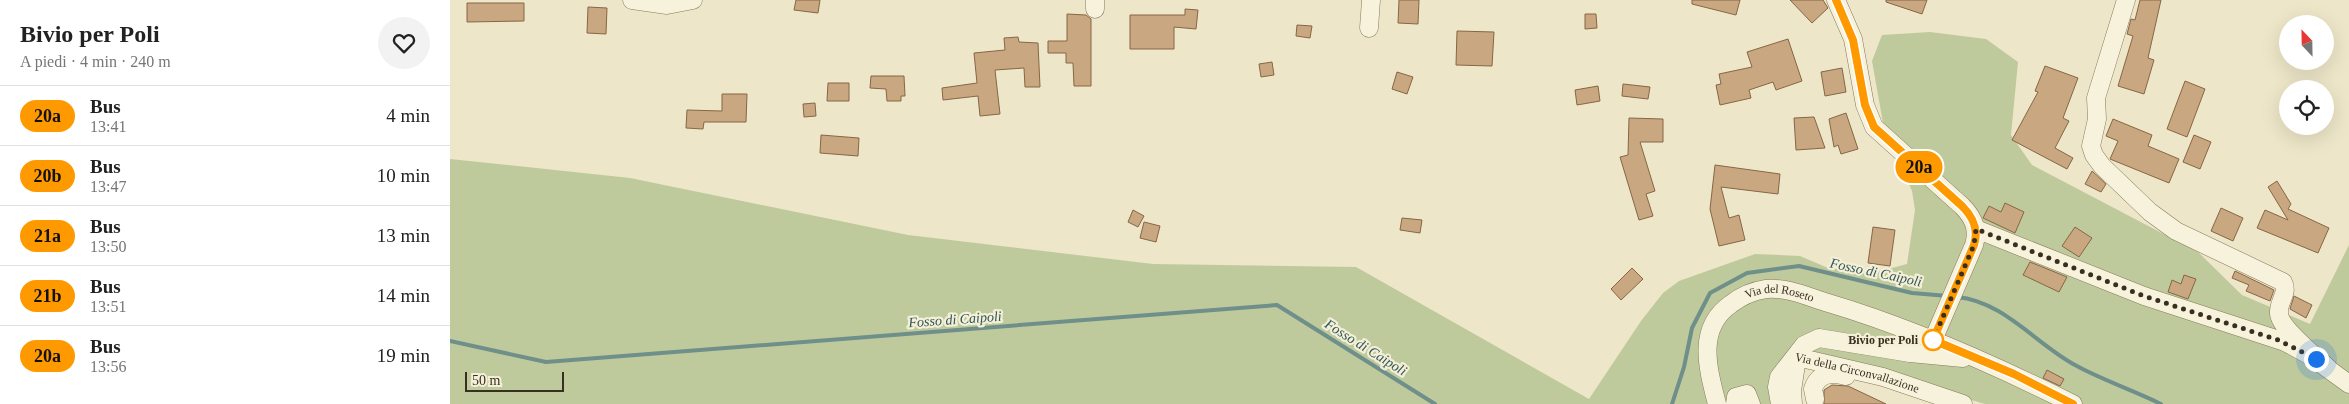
<!DOCTYPE html>
<html lang="it">
<meta charset="utf-8">
<style>
:root{--surface:#fff;--page:#f2f2f2;--text:#222;--muted:#767676;--line:#e0e0e0}
body{margin:0;font-family:"Times New Roman",serif;background:var(--page);color:var(--text);height:100vh;display:flex;flex-direction:column;font-size:19px;white-space:nowrap}
*{box-sizing:border-box;margin:0}
p{font-size:16px;color:var(--muted)}
.icon{flex:none;width:28px;height:28px;fill:none;stroke:currentColor;stroke-width:2;stroke-linecap:round;stroke-linejoin:round}
.map{position:relative;flex:1;overflow:hidden}
.panel{display:flex;flex-direction:column;background:var(--surface);width:450px}
.panel>*{flex:none}
.badge{padding:0 10px;border-radius:16px;font-size:18px;line-height:32px}
.needle{width:32px;rotate:338deg}
.buttons{position:absolute;left:1829px;top:15px;display:grid;gap:10px}
.buttons a{display:grid;place-items:center;width:55px;height:55px;border-radius:50%;background:var(--surface);box-shadow:0 5px 20px #0002;font-size:25px}
.scale{position:absolute;left:15px;bottom:12px;width:99px;box-sizing:border-box;padding-left:5px;border:2px solid #392f20;border-top:0;font-size:14px;line-height:18px;white-space:nowrap;color:#392f20;-webkit-text-stroke:4px #f4efd7;paint-order:stroke}
.you{position:absolute;width:25px;height:25px;margin:-12px;border:4px solid #fff;border-radius:50%;background:#1a73e8;box-shadow:0 0 0 8px #1a73e833}
.map>.badge{position:absolute;translate:-50% -50%;box-shadow:0 0 0 2px #fff}
.round{display:grid;place-items:center;flex:none;width:52px;height:52px;border-radius:26px;background:var(--page)}
.summary{display:flex;align-items:center;justify-content:space-between;height:85px;padding:0 20px}
h1{font-size:24px;font-weight:600;line-height:38px}
ul{padding:0;list-style:none}
li{display:flex;align-items:center;gap:15px;height:60px;padding:0 20px;border-top:1px solid var(--line)}
li div{flex:1}
li b{display:block;font-size:19px}
li em{font-style:normal}
li .badge{min-width:55px;font-weight:700;text-align:center}
main{display:flex;flex:1;min-height:0}
.map>svg:first-child{display:block}
.green{fill:#bfca9c}
.lines{fill:none;stroke-linecap:round;stroke-linejoin:round}
.stream{stroke:#6f8f8b;stroke-width:4}
.building{fill:#c9a780;stroke:#866745}
.minor-casing{stroke:#88795e;stroke-width:19}
.minor{stroke:#f7f2db;stroke-width:18}
.line-casing{stroke:#fff;stroke-width:11}
.line{stroke:#f90;stroke-width:8}
.walk{stroke:#392f20;stroke-width:5;stroke-dasharray:0 9}
.stop-dot{fill:#fff;stroke:#f90;stroke-width:2.5}
.labels{text-anchor:middle;stroke-width:4.5;stroke-linejoin:round;paint-order:stroke}
.street-label{font-size:12px;fill:#392f20;stroke:#f4efd7}
.stop-label{font-size:12px;font-weight:bold;fill:#392f20;stroke:#f4efd7;text-anchor:end}
.water-label{font-size:14px;font-style:italic;fill:#315558;stroke:#f4efd7}
</style>
<main>
<section class="panel">
<div class="summary"><div><h1>Bivio per Poli</h1><p>A piedi · 4 min · 240 m</p></div><a class="round"><svg class="icon" aria-label="heart" viewBox="0 0 24 24"><path d="M12 20l-8-8c-3-5 5-10 8-4 3-6 11-1 8 4z"/></svg></a></div>
<ul>
<li><span class="badge" style="background:#f90;color:#111">20a</span><div><b>Bus</b><p>13:41</p></div><em>4 min</em></li>
<li><span class="badge" style="background:#f90;color:#111">20b</span><div><b>Bus</b><p>13:47</p></div><em>10 min</em></li>
<li><span class="badge" style="background:#f90;color:#111">21a</span><div><b>Bus</b><p>13:50</p></div><em>13 min</em></li>
<li><span class="badge" style="background:#f90;color:#111">21b</span><div><b>Bus</b><p>13:51</p></div><em>14 min</em></li>
<li><span class="badge" style="background:#f90;color:#111">20a</span><div><b>Bus</b><p>13:56</p></div><em>19 min</em></li>
</ul>
</section>
<div class="map">
<svg width="1899" height="404" viewBox="0 0 1899 404">
<rect width="100%" height="100%" fill="#ede6c8"/>
<polygon class="green" points="1480,32 1536,39 1568,62 1561,135 1582,165 1748,252 1792,295 1860,324 1899,245 1899,404 1535,404 1358,353 1343,404 0,404 0,159 180,178 458,235 703,264 906,267 1139,399 1191,321 1213,293 1229,281 1305,254 1350,256 1378,268 1427,272 1457,264 1465,210 1462,191 1433,123 1422,61 1432,35"/>
<g class="lines">
<g class="stream">
<path d="M1507 297C1553 301 1586 344 1625 365 1652 380 1683 390 1711 404"/>
<polyline points="0,341 96,362 827,305 985,404"/>
<polyline points="1222,404 1234,367 1242,328 1260,293 1297,273 1349,266 1462,293 1498,296"/>
</g>
</g>
<g class="building">
<polygon points="346,0 370,0 368,13 344,10"/>
<polygon points="949,0 969,0 968,24 948,23"/>
<polygon points="1242,0 1290,0 1286,15 1242,4"/>
<polygon points="1340,0 1373,0 1378,8 1362,23"/>
<polygon points="1436,0 1477,0 1472,14 1436,2"/>
<polygon points="1690,0 1711,0 1698,58 1704,60 1694,94 1668,86 1683,36 1677,34 1681,19 1685,20"/>
<polygon points="17,3 74,3 74,21 17,22"/>
<polygon points="138,7 157,8 156,34 137,33"/>
<polygon points="735,9 748,10 746,29 724,27 724,49 680,49 680,15 735,15"/>
<polygon points="617,14 636,15 641,19 641,86 624,86 623,63 616,63 616,53 598,53 598,41 617,41"/>
<polygon points="1135,14 1146,14 1147,28 1135,29"/>
<polygon points="847,25 862,26 860,38 846,36"/>
<polygon points="1007,31 1044,32 1042,66 1006,65"/>
<polygon points="568,37 569,42 588,43 590,87 575,87 574,68 545,70 550,114 530,116 528,96 493,100 492,88 527,83 524,53 555,50 554,38"/>
<polygon points="1338,39 1352,81 1326,90 1323,82 1299,90 1301,98 1270,105 1266,85 1271,84 1269,74 1302,67 1297,52"/>
<polygon points="822,62 824,75 811,77 809,64"/>
<polygon points="1595,66 1628,78 1613,118 1619,121 1605,148 1623,158 1617,169 1562,140 1588,92 1585,91"/>
<polygon points="1392,68 1396,92 1375,96 1371,72"/>
<polygon points="947,72 963,77 957,94 942,89"/>
<polygon points="421,76 454,76 455,96 451,96 451,101 437,101 436,89 420,88"/>
<polygon points="1735,81 1755,89 1737,137 1717,129"/>
<polygon points="378,83 399,83 399,101 377,101"/>
<polygon points="1173,84 1200,87 1198,99 1172,96"/>
<polygon points="1148,86 1150,101 1127,105 1125,90"/>
<polygon points="272,94 297,94 296,122 254,122 253,129 236,128 237,110 272,111"/>
<polygon points="365,103 366,116 354,117 353,104"/>
<polygon points="1396,113 1408,149 1391,154 1388,145 1384,147 1379,119"/>
<polygon points="1364,117 1375,148 1346,150 1344,118"/>
<polygon points="1179,118 1213,119 1213,142 1190,142 1205,191 1196,194 1203,216 1189,220 1170,157 1178,155"/>
<polygon points="1663,119 1702,135 1698,146 1729,159 1719,183 1660,159 1668,141 1656,136"/>
<polygon points="371,135 409,138 408,156 370,153"/>
<polygon points="1744,135 1761,142 1750,169 1733,162"/>
<polygon points="1265,165 1330,174 1328,194 1271,187 1279,218 1289,215 1295,240 1269,246 1260,209"/>
<polygon points="1642,171 1656,184 1651,192 1635,184"/>
<polygon points="1827,181 1841,204 1838,209 1879,228 1868,253 1807,228 1815,210 1838,220 1818,187"/>
<polygon points="1555,203 1574,212 1565,233 1533,218 1539,206 1551,212"/>
<polygon points="1771,208 1793,218 1783,241 1761,231"/>
<polygon points="683,210 694,216 688,227 678,222"/>
<polygon points="952,218 972,220 970,233 950,230"/>
<polygon points="694,222 710,226 706,242 690,238"/>
<polygon points="1423,227 1445,230 1440,266 1418,263"/>
<polygon points="1625,227 1642,238 1629,257 1612,246"/>
<polygon points="1580,262 1617,277 1609,292 1573,275"/>
<polygon points="1182,268 1193,279 1171,300 1161,289"/>
<polygon points="1785,271 1824,290 1820,301 1796,291 1799,285 1782,278"/>
<polygon points="1734,275 1746,279 1738,299 1718,292 1722,280 1731,284"/>
<polygon points="1844,296 1862,305 1856,318 1840,309"/>
<polygon points="1597,370 1614,379 1610,386 1593,378"/>
<polygon points="1382,385 1398,386 1436,404 1374,404 1374,390"/>
</g>
<g class="lines">
<g class="minor-casing">
<g id="minor">
<polyline points="182,0 217,5 243,0"/>
<polyline points="645,0 645,9"/>
<path d="M1386 0 1403 39 1415 105 1424 127 1512 206C1523 217 1529 229 1524 245L1483 340"/>
<path d="M1676 0 1646 98 1647 119 1641 146 1644 155 1652 166 1700 212 1726 231 1833 282C1839 294 1828 301 1829 313 1829 328 1867 357 1879 369"/>
<polyline points="919,28 921,0"/>
<polyline points="1526,229 1694,296 1835,342 1859,355 1899,384"/>
<path id="s1" d="M1347 357 1433 377 1513 404"/>
<path d="M1365 399 1363 389C1368 373 1382 372 1396 376"/>
<path id="s2" d="M1267 404C1258 369 1246 328 1281 304 1291 296 1303 291 1316 289 1336 287 1356 296 1375 302 1460 327 1543 364 1623 404"/>
<polyline points="1285,404 1286,397 1297,394 1301,404"/>
<polyline points="1330,404 1327,387 1329,377 1354,345 1369,338 1460,353 1513,358"/>
<polyline points="1343,404 1342,391 1347,358"/>
</g>
</g>
<use href="#minor" class="minor"/>
</g>
<g class="lines">
<g class="line-casing">
<path id="line" d="M1386 0 1403 40 1415 105 1424 127 1512 206C1523 217 1529 229 1524 245L1483 340 1564 374 1623 404"/>
</g>
<use href="#line" class="line"/>
<polyline class="walk" points="1483,340 1524,245 1526,229 1694,296 1828,340 1866,359"/>
</g>
<circle class="stop-dot" cx="1483" cy="340" r="10"/>
<g class="labels">
<g class="street-label">
<text dy="4" stroke="none"><textPath href="#s2" startOffset="161">Via del Roseto</textPath></text>
<text dy="4" stroke="none"><textPath href="#s1" startOffset="62">Via della Circonvallazione</textPath></text>
</g>
<g class="stop-label">
<text x="1468" y="344">Bivio per Poli</text>
</g>
<g class="water-label">
<text transform="translate(1426 272) rotate(12)" y="5">Fosso di Caipoli</text>
<text transform="translate(505 319) rotate(-4)" y="5">Fosso di Caipoli</text>
<text transform="translate(916 347) rotate(32)" y="5">Fosso di Caipoli</text>
</g>
</g>
</svg>
<div class="buttons">
<a><svg class="needle" viewBox="-14 -14 28 28"><path d="M0-13l5 13h-10z" fill="#e53935"/><path d="M0 13l5-13h-10z" fill="#767676"/></svg></a>
<a><svg class="icon" aria-label="locate" viewBox="0 0 24 24"><circle cx="12" cy="12" r="6"/><path d="M12 2v4M12 18v4M2 12h4M18 12h4"/></svg></a>
</div>
<div class="scale">50 m</div>
<div class="you" style="left:1866px;top:359px"></div>
<b class="badge" style="left:1469px;top:167px;background:#f90;color:#111">20a</b>
</div>
</main>
